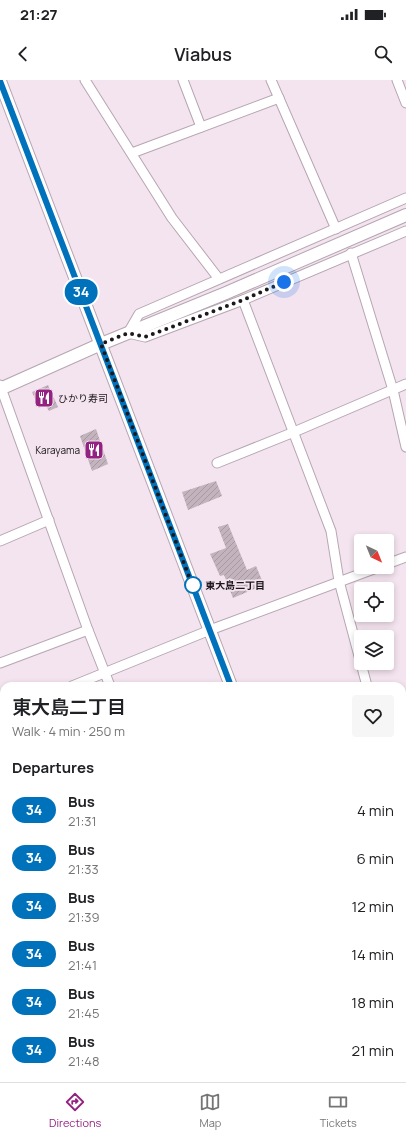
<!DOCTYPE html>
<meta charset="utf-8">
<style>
:root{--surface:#fff;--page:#f6f6f6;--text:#202124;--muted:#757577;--line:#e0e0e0;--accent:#942281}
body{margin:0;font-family:Manrope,"Noto Sans JP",sans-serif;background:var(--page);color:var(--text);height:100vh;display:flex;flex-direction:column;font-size:15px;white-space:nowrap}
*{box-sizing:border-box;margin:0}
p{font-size:13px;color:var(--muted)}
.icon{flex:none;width:22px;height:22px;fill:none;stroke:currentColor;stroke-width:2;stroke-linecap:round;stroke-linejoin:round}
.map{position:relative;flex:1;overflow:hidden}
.side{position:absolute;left:0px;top:602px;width:406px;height:400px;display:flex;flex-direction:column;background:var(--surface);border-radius:12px 12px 0 0;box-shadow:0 2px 6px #0003}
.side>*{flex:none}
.badge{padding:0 8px;border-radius:13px;font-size:14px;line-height:26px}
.needle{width:26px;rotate:137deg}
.tools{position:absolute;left:354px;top:454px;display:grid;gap:8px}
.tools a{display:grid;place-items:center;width:40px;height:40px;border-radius:4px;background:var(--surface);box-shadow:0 2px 6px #0003;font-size:20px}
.you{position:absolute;width:20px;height:20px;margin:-10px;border:3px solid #fff;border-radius:50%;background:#1a73e8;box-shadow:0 0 0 6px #1a73e833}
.map>.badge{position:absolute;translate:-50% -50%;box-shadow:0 0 0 2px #fff}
h2{padding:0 12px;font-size:15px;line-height:36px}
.round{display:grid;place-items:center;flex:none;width:42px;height:42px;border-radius:4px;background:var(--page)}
.head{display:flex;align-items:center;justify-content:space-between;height:68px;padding:0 12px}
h1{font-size:19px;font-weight:600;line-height:30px}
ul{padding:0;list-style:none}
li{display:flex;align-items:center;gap:12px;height:48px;padding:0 12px}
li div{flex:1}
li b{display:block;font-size:15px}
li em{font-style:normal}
li .badge{min-width:44px;font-weight:700;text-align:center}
.status{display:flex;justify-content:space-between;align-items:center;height:28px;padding:0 20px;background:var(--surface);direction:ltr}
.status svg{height:11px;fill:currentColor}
header{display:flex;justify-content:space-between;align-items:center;height:52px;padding:0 12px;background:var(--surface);font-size:18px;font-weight:600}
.tabs{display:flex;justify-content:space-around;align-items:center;height:56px;border-top:1px solid var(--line);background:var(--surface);font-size:11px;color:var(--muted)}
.tabs a{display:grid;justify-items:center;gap:2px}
.tabs .active{color:var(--accent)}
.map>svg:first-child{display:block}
.green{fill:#eaa5d9}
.building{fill:url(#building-hatch)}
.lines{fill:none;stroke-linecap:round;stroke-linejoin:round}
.minor-casing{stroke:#b6a6b1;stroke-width:11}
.tertiary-casing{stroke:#b6a6b1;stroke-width:14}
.minor{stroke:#fff;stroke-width:9}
.tertiary{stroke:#fff;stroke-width:12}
.line-casing{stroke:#fff;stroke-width:9}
.line{stroke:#0072bc;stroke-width:6}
.walk{stroke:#1d181c;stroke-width:4;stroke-dasharray:0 7.2}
.stop-dot{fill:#fff;stroke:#0072bc;stroke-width:2}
.labels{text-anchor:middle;stroke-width:3.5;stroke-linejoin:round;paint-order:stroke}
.poi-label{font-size:10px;fill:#1d181c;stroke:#f4e4ef;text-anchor:start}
.stop-label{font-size:10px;font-weight:bold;fill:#1d181c;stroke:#f4e4ef;text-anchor:start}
</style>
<div class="status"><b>21:27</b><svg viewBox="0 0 49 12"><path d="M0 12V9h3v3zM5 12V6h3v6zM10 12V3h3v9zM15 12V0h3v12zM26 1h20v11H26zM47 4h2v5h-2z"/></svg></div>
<header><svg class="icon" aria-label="back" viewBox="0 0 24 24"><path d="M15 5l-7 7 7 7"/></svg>Viabus<svg class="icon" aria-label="search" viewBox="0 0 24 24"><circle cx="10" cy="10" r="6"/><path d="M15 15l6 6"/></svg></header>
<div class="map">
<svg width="406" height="1002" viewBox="0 0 406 1002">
<defs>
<pattern id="building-hatch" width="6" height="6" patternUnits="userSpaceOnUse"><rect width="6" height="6" fill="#c2b3bd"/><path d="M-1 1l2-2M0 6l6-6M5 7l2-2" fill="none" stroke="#a699a2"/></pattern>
</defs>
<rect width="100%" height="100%" fill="#f4e4ef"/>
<polygon class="green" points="183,998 248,998 249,1002 179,1002"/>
<g class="building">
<polygon points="48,305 58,327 49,331 45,324 39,328 32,312"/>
<polygon points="96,349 108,384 92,391 80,356"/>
<polygon points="216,401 222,416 188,430 182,412"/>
<polygon points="228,444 247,490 256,486 264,505 233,518 224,495 220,496 210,474 226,468 218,447"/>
</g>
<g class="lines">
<g class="minor-casing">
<g id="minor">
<polyline points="85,0 172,138 219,199"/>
<polyline points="183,0 201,47"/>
<polyline points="271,0 336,149"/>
<polyline points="397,0 406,23"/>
<polyline points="132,73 279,18"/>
<polyline points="406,118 139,234 128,253 145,257 243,220 406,151"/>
<polyline points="351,173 393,310 406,367"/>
<polyline points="243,220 331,451 339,501 367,606"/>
<polyline points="0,305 88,550 110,606"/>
<polyline points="217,383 294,352 406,304"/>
<polyline points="0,461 49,440"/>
<polyline points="387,484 406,477"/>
<polyline points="0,583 88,550"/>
<polyline points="72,606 210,550 379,487"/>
<polyline points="0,623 4,625"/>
<polyline points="0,652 4,646"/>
<polyline points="0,678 4,679"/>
<polyline points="402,718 406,716"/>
<polyline points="402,733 406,743"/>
<polyline points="0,741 4,743"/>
<polyline points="0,795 4,797"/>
<polyline points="0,980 4,982"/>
<polyline points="40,998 49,1002"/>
<polyline points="256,998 258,1002"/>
<polyline points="28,1002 29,998"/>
<polyline points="171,1002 175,998"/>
</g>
</g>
<g class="tertiary-casing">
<g id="tertiary">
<polyline points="0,1 231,606"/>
<polyline points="0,309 101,264 226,213 406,135"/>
<polyline points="380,998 382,1002"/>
</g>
</g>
<use href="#minor" class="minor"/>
<use href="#tertiary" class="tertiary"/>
</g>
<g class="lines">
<g class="line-casing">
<polyline id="line" points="0,1 231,606"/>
</g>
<use href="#line" class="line"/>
<polyline class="walk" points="193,505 193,507 101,264 128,253 145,257 243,220 284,202"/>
</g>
<defs>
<g id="restaurant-square" transform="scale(1)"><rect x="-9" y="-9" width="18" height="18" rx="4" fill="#942281" stroke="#f4e4ef"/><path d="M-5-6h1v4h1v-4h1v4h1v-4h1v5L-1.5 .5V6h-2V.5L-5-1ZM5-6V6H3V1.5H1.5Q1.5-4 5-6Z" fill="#fff"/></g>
</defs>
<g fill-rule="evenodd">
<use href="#restaurant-square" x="44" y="318"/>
<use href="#restaurant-square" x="94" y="370"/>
</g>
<circle class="stop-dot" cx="193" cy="505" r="8"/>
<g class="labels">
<g class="poi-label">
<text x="58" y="322">ひかり寿司</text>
<text x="80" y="374" text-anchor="end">Karayama</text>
</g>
<g class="stop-label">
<text x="205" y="509">東大島二丁目</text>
</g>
</g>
</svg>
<div class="tools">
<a><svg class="needle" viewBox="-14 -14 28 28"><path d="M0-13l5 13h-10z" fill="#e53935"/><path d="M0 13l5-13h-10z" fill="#757577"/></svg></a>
<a><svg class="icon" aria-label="locate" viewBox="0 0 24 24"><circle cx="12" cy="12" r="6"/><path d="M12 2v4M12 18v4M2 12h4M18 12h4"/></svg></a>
<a><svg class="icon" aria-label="layers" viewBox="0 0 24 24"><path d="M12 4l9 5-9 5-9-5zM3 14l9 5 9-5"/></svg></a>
</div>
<div class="you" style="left:284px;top:202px"></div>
<b class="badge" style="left:81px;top:212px;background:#0072bc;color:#fff">34</b>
<section class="side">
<div class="head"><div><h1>東大島二丁目</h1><p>Walk · 4 min · 250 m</p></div><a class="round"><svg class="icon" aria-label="heart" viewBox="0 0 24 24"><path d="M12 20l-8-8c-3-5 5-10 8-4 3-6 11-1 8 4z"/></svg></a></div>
<h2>Departures</h2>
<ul>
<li><span class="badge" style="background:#0072bc;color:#fff">34</span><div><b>Bus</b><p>21:31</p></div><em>4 min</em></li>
<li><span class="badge" style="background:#0072bc;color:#fff">34</span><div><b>Bus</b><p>21:33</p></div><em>6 min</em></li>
<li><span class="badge" style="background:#0072bc;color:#fff">34</span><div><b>Bus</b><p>21:39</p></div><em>12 min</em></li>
<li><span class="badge" style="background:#0072bc;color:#fff">34</span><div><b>Bus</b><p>21:41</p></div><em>14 min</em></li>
<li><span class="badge" style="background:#0072bc;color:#fff">34</span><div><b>Bus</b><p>21:45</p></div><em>18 min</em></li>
<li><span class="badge" style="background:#0072bc;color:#fff">34</span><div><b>Bus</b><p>21:48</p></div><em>21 min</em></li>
</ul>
</section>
</div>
<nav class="tabs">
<a class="active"><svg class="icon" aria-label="directions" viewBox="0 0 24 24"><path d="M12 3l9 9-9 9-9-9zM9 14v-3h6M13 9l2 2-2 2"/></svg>Directions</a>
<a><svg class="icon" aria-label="map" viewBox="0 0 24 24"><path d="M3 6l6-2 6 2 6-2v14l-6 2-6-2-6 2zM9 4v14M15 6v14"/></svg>Map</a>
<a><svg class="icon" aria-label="tickets" viewBox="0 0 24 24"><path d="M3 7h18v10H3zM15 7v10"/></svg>Tickets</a>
</nav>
